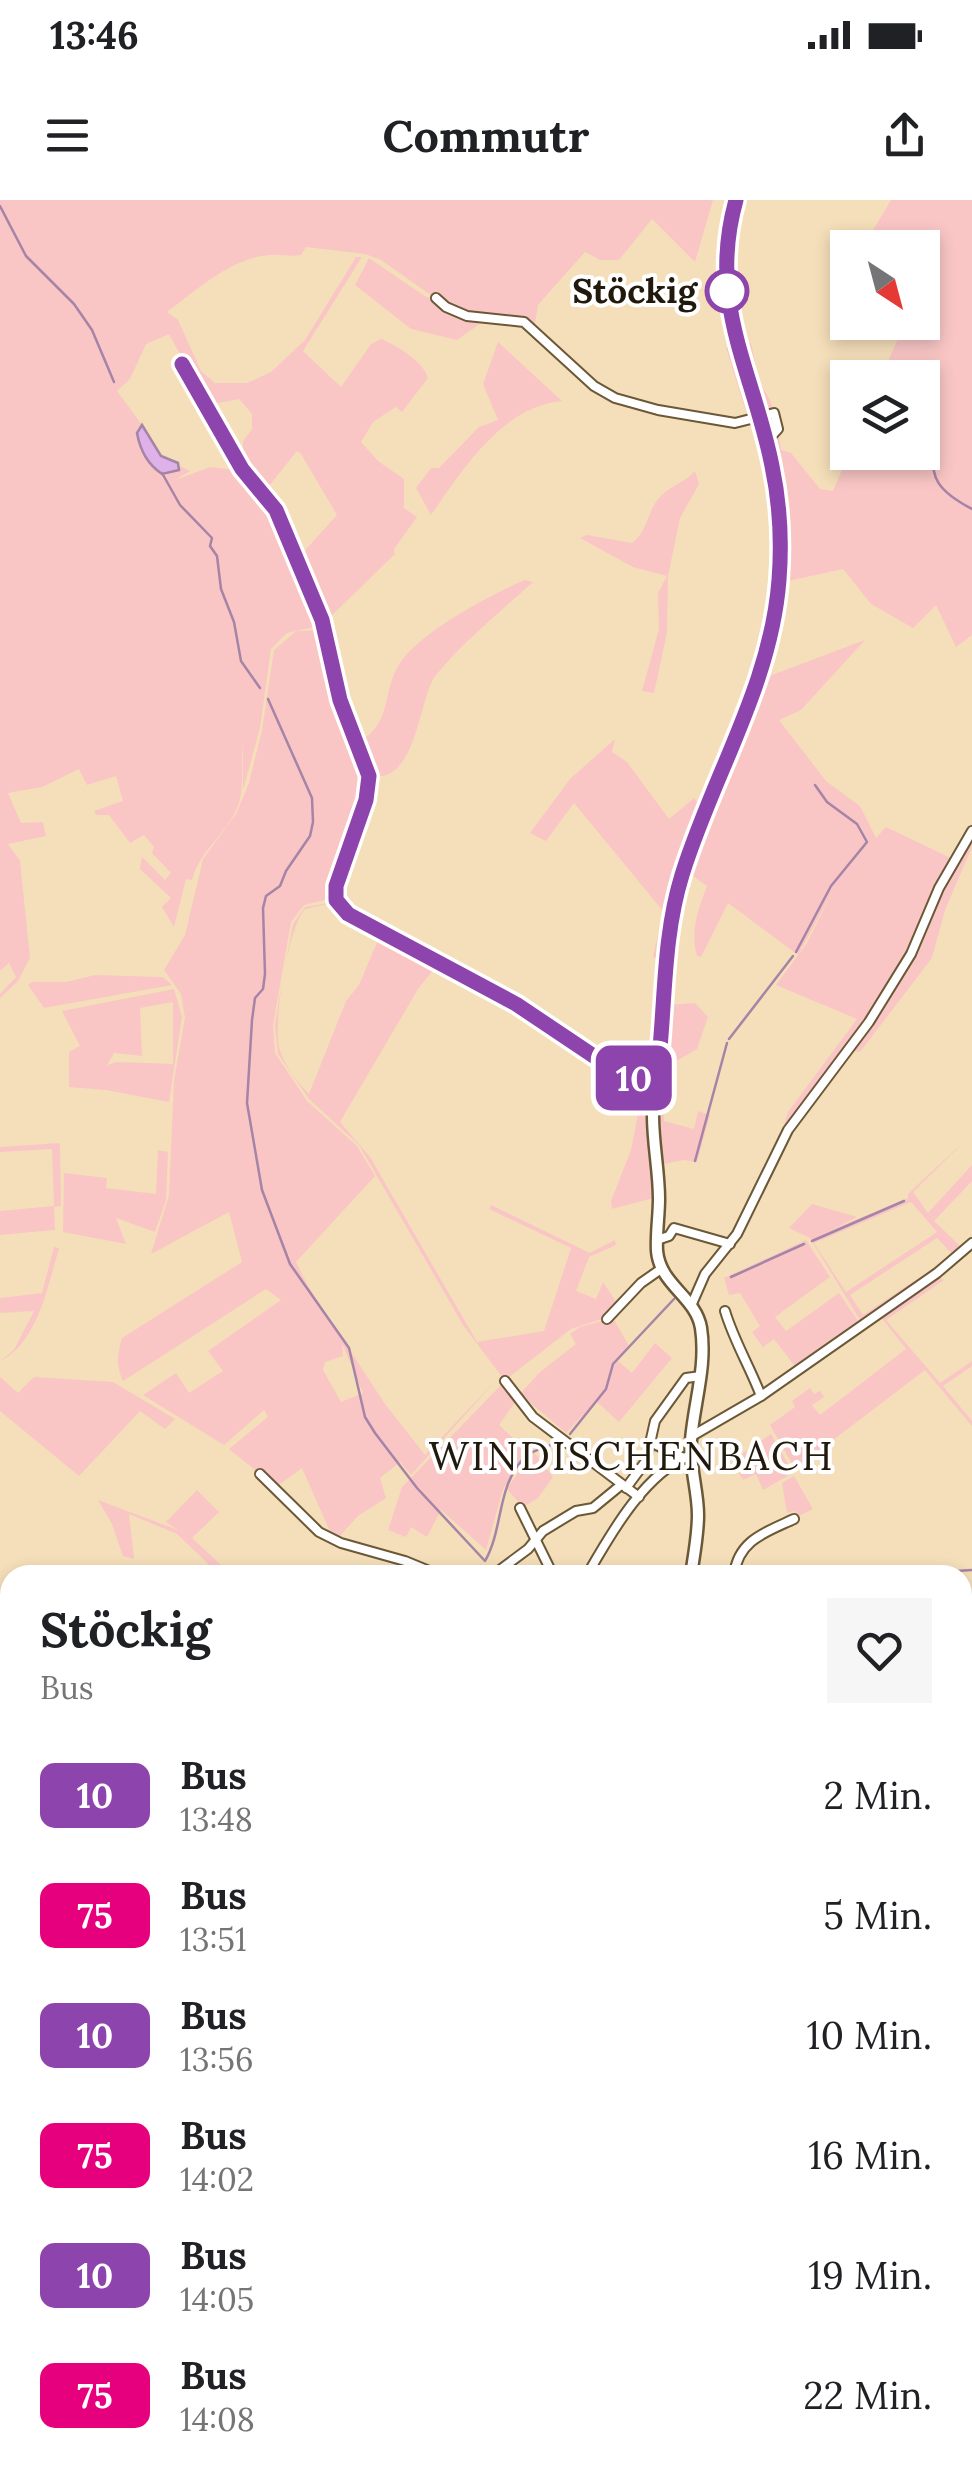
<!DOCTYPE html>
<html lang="de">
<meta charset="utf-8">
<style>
:root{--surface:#fff;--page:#f6f6f6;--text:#202124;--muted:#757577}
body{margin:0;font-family:Lora,serif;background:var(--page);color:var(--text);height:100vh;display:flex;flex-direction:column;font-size:38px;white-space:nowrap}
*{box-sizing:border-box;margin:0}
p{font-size:32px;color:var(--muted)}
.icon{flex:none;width:55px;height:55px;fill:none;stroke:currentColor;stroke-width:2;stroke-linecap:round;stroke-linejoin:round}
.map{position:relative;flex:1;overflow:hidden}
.panel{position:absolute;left:0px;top:1365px;width:972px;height:910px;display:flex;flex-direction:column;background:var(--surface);border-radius:30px 30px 0 0;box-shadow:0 5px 15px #0003}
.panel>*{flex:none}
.badge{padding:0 20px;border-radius:15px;font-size:35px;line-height:65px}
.needle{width:65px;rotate:144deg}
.controls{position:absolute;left:830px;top:30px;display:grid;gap:20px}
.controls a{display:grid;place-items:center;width:110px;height:110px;border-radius:0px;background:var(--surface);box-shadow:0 5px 15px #0003;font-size:50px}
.map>.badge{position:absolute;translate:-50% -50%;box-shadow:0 0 0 5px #fff}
.round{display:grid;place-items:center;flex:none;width:105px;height:105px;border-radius:0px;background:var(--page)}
.overview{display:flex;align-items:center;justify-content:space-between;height:170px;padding:0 40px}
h1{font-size:48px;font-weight:800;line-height:75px}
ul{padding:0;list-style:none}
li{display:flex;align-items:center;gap:30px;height:120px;padding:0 40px}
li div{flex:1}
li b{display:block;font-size:38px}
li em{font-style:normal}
li .badge{min-width:110px;font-weight:700;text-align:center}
.status{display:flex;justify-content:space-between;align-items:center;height:70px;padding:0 50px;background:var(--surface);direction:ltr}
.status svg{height:28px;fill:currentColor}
header{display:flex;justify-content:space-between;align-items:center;height:130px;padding:0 40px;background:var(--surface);font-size:45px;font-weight:800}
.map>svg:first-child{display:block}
.built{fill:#eed3a8}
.green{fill:#f9c6c5;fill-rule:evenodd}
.water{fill:#deb2e8;stroke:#a584a6;stroke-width:2.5}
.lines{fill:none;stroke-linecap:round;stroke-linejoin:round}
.stream{stroke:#a584a6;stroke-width:2.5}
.minor-casing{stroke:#6b5837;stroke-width:12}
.major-casing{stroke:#6b5837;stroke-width:15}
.minor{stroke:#fff;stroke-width:8}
.major{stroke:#fff;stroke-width:10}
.line-casing{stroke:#fff;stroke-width:22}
.line{stroke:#8e44ad;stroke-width:15}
.stop-dot{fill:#fff;stroke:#8e44ad;stroke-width:5}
.labels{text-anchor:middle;stroke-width:8;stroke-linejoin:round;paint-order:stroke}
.stop-label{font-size:35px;font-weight:bold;fill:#21190c;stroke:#fff;text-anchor:end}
.quarter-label{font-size:40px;letter-spacing:2.5px;fill:#21190c;stroke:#fff}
</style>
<div class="status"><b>13:46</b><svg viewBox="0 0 49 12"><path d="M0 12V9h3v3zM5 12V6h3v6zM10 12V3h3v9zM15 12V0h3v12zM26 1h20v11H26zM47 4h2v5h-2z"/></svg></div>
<header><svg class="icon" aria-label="menu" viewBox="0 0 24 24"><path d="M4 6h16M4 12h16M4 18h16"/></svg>Commutr<svg class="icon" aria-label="share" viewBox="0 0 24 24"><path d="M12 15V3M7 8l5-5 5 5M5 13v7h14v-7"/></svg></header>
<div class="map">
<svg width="972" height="2275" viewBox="0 0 972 2275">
<rect width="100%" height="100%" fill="#f5dfba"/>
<g class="built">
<polygon points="0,1891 10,1892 10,2069 0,2068"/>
<polygon points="0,2083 10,2090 10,2202 0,2188"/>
</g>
<g class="green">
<path d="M0 0H713L695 62 652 19 619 60H600L585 52 538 105 534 130 524 122 477 119 481 123 457 140 411 129 355 85 369 58 426 97 435 98 381 60 365 54 306 47 301 55C290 57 281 54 270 55 231 58 197 90 167 112L178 120 201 171 215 183H247L271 172 305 140 356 57H362L303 151 341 187 371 144 381 139C396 145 423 161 428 178L402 212 396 207 373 222 361 242 378 261 404 279V308L417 317 394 349 395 354 325 422 298 358 337 315 301 254 297 251 264 292 242 266 243 241 252 229V214L239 199 208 205 169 134 146 144 130 179 117 191 142 225 138 228 140 250 179 270 180 266 190 271 175 280 210 267 242 271 275 311 320 426 287 433 271 449 260 528 243 590V544C241 561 244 582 240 599 233 630 200 648 192 680L186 679 174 727 162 707 171 698 140 669 142 657 165 680 171 673 152 653 154 647 144 635 130 643 109 615H96L94 611 123 601 116 576 87 585 79 569 42 587 8 593 21 623 43 622 46 636 8 644 20 661 30 758 18 781 0 798V794L16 777 9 763 0 771Z"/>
<polygon points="891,0 972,0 972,435 956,447 936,405 913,428 871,404 843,369 779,383 780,359 759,219 749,221 726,148 751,143 759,181 770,200 777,223 781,250 791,253 820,289 833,291 849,253 922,252 922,178 881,177 905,123 922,122 922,48 863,47"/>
<path d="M498 142 562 201C502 206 462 271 431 315L416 288 431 268H439L479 227 498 220 483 184Z"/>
<path d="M695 271 699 284 680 318 668 376 667 433 654 493 642 491 659 429 658 393 667 376 633 367 580 338 587 335 632 343C649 331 647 308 662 295 672 285 684 283 695 271Z"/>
<path d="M525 380 533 382C500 412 464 441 436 475 418 497 417 592 366 574L364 599 333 698 304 705 291 722 273 825 275 853 307 901 357 946 375 976 296 1062 308 1086 385 1204 425 1255 499 1177 411 1275 400 1262 380 1278 386 1298 358 1316 338 1338 332 1336 302 1268 276 1287 229 1249 268 1217 264 1210 224 1245 143 1195 176 1173 189 1193 223 1171 208 1151 281 1100 266 1089 123 1181C116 1165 117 1155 122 1138L242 1062 229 1012 151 1054 169 995 174 880 185 818 181 794 164 770 185 735 203 659 236 614 249 583 262 530 274 450 296 431 322 430 354 544C396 525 379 492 402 460 423 431 491 394 525 380ZM342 1143 363 1193 341 1202 323 1170 325 1162 343 1156Z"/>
<path d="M865 440 801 510 779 520 826 581 860 606 876 638 886 627 955 660 972 631V647L945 710 932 758 860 852 849 850 776 950 788 912 857 819 776 785 807 743 833 691 798 755 728 703 701 757 697 756C690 731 698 709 707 686L686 671 753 504 759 480Z"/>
<polygon points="615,539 612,552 627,562 669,619 694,598 705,612 694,641 666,763 653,757 663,711 574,603 546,641 530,633 570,579"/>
<path d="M336 702 305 709C288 727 273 822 279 847 284 865 297 882 309 894L346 801 359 785 381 733 438 764 418 789 340 922 370 957 477 1142 544 1131 571 1048 489 1009 491 1005 590 1053 615 1040 616 1045 589 1057 576 1091 596 1099 603 1082 619 1106 608 1117 571 1129 509 1177H502L463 1125 359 945 309 899 278 854 275 826 280 793 293 724 305 707Z"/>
<polygon points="95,775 163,777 172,785 44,808 28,785 32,782 66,782"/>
<path d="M174 789 182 817 169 902 106 890 69 887V852L80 846 62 811ZM173 802V864L117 862 107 865 114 853 142 856 140 808Z"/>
<polygon points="695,803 708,817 697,849 666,867 664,921 694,929 698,911 710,915 697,962 683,960 659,965 655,911 667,805"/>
<polygon points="558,834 649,886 657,997 612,1009 611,1001 631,950 642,893"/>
<path d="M972 934 913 992 928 1013 972 965V981L934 1021 962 1048 972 1037V1040L957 1056 860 1120 810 1038 789 1028 812 1004 857 1017 831 1030 908 998V994ZM911 1002 937 1032 846 1092 814 1043ZM937 1038 953 1055 863 1115 850 1095Z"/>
<polygon points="60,943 61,1006 54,1007 55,1030 0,1035 0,1011 54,1006 52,949 0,952 0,947"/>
<polygon points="158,950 168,952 166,1000 155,1032 116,1018 126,1044 63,1032 64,973 107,978 106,988 156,994"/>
<polygon points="806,1040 830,1077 775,1117 786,1131 839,1093 858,1121 857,1126 797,1169 774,1139 763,1147 752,1132 760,1126 740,1093 729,1095 724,1078"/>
<path d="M54 1047 59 1048 58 1052C47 1089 37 1143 0 1161L14 1150 34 1111 0 1113V1098L42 1093Z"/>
<polygon points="936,1076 944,1080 886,1120 940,1183 972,1161 972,1166 943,1186 972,1221 972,1226 925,1170 795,1269 770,1225 795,1207 792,1201 810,1188 814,1194 820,1191 824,1197 812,1205 820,1215 906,1149 881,1117"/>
<polygon points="613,1118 629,1146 618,1161 632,1173 655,1143 672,1158 619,1222 596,1201 566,1233 520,1194 540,1172 576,1144 570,1134 580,1127"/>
<polygon points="0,1177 18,1193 34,1177 113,1182 175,1219 165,1229 140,1211 79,1276 0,1211"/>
<polygon points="502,1184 516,1201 499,1225 528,1252 503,1289 486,1350 441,1310 427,1337 411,1327 406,1337 388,1330 402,1287"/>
<polygon points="771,1234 793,1273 763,1290 756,1274 743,1280 732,1261"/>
<polygon points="533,1251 553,1277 538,1298 523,1307 507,1289"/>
<polygon points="794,1276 813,1309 797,1317 794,1311 787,1313 782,1283"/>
<polygon points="197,1290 219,1312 192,1338 232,1375 220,1375 177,1334 129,1314 134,1359 123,1356 112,1324 98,1300 178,1330 166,1322"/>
<polygon points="555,2265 711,2265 712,2268 696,2275 552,2275"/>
</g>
<path class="water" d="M142 225 161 256 178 263 179 270 162 274C147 264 140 250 137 233Z"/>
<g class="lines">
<g class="stream">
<polyline points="0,6 26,56 74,104 92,130 114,182"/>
<path d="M922 218C948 263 910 276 972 309"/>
<polyline points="162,273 180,305 212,338 210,346 217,356 221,389 234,422 241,461 260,488"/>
<path d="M268 499 312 598 313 622 310 636 286 671 280 686 266 696 263 708 265 774 263 789 255 798 252 820 247 903 262 990 290 1064 349 1148 365 1217 375 1233 417 1288 485 1361C504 1328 496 1285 526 1256 533 1250 547 1247 556 1243"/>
<polyline points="796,752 831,686 867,642 857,624 827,602 815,585"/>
<polyline points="729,839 793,756"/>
<polyline points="695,961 727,843"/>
<polyline points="812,1041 904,1001"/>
<polyline points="731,1077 804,1044"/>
<polyline points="570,1234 606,1189 613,1164 674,1099"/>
<polyline points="908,1374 972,1370"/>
<polyline points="962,1615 972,1609"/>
<polyline points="962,2020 972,2008"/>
<polyline points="962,2180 972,2174"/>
<polyline points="0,2194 10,2208"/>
<polyline points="51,2265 61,2275"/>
<polyline points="319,2265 321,2275"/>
<polyline points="546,2275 546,2265"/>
</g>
<g class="minor-casing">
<g id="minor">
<polyline points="436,98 446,107 467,116 524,122 594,186 615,198 658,210 735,223 774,213 778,229 766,242"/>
<polyline points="182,164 242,269 276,310 322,420 339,500 369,576 366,600 336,687 337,700 348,714 516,804 610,867 656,885"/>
<polyline points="657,1040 669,1036 674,1028 730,1044"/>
<polyline points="691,1106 705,1074 737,1034 788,930 869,822 911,754 939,688 972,631"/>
<path d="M725 1111C734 1141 750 1167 761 1196"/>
<polyline points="607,1119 641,1083 661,1069"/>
<polyline points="505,1181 533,1217 639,1297"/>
<polyline points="692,1236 761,1196 937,1073 972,1043"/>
<polyline points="652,1243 684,1258"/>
<polyline points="260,1274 319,1332 341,1343 405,1361 439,1375"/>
<polyline points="626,1288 646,1261 655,1221 686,1178 701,1176"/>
<polyline points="520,1308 553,1375"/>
<polyline points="493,1375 528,1349 543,1331 576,1311 593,1308 621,1285"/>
<path d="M587 1375C610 1335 645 1272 691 1255"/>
<path d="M734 1375C738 1340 766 1332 794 1319"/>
<polyline points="817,1375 900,1371 901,1375"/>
<polyline points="962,1548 972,1557"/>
<polyline points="0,1568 10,1567"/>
<polyline points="0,1887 10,1889"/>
<polyline points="0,1969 4,1963"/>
<polyline points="0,2007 10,2008"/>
<polyline points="0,2075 10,2078"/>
<polyline points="520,2265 524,2275"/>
</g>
</g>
<g class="major-casing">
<g id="major">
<path d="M691 1375C694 1355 698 1335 698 1315 698 1290 689 1265 691 1240 694 1203 707 1166 701 1128 696 1097 660 1085 657 1051 656 1034 659 1016 659 999 659 971 653 944 653 916 653 891 659 866 662 841 666 814 664 786 666 758 678 616 777 500 780 354 783 232 701 122 736 0"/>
<polyline points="721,2265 722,2275"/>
</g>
</g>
<use href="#minor" class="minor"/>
<use href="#major" class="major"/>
</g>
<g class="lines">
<g class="line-casing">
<path id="line" d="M182 164 242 269 276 310 322 420 340 500 369 576 366 600 336 686V700L348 714 516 804 610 867 656 885C666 815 661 743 682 675 713 575 771 485 779 380 782 342 780 304 772 266 753 170 707 104 736 0"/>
</g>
<use href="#line" class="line"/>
</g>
<circle class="stop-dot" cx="727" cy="91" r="20"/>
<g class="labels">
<g class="stop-label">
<text x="697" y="103">Stöckig</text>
</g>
<g class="quarter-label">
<text x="632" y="1270">WINDISCHENBACH</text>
</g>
</g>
</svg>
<div class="controls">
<a><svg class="needle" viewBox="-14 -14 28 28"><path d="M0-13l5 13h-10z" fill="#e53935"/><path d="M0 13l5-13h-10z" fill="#757577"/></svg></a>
<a><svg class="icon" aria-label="layers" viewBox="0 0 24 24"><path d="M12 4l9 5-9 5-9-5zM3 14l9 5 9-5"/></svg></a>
</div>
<b class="badge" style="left:634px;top:878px;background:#8e44ad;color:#fff">10</b>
<section class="panel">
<div class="overview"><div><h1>Stöckig</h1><p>Bus</p></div><a class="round"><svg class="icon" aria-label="heart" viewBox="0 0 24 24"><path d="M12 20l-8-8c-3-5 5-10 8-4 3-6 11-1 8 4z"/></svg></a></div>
<ul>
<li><span class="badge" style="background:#8e44ad;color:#fff">10</span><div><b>Bus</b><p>13:48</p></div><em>2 Min.</em></li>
<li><span class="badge" style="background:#e6007e;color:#fff">75</span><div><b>Bus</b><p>13:51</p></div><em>5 Min.</em></li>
<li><span class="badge" style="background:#8e44ad;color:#fff">10</span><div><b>Bus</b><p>13:56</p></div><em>10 Min.</em></li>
<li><span class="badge" style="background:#e6007e;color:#fff">75</span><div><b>Bus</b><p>14:02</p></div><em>16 Min.</em></li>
<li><span class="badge" style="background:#8e44ad;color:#fff">10</span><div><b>Bus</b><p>14:05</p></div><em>19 Min.</em></li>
<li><span class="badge" style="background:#e6007e;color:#fff">75</span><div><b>Bus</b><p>14:08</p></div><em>22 Min.</em></li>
</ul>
</section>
</div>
